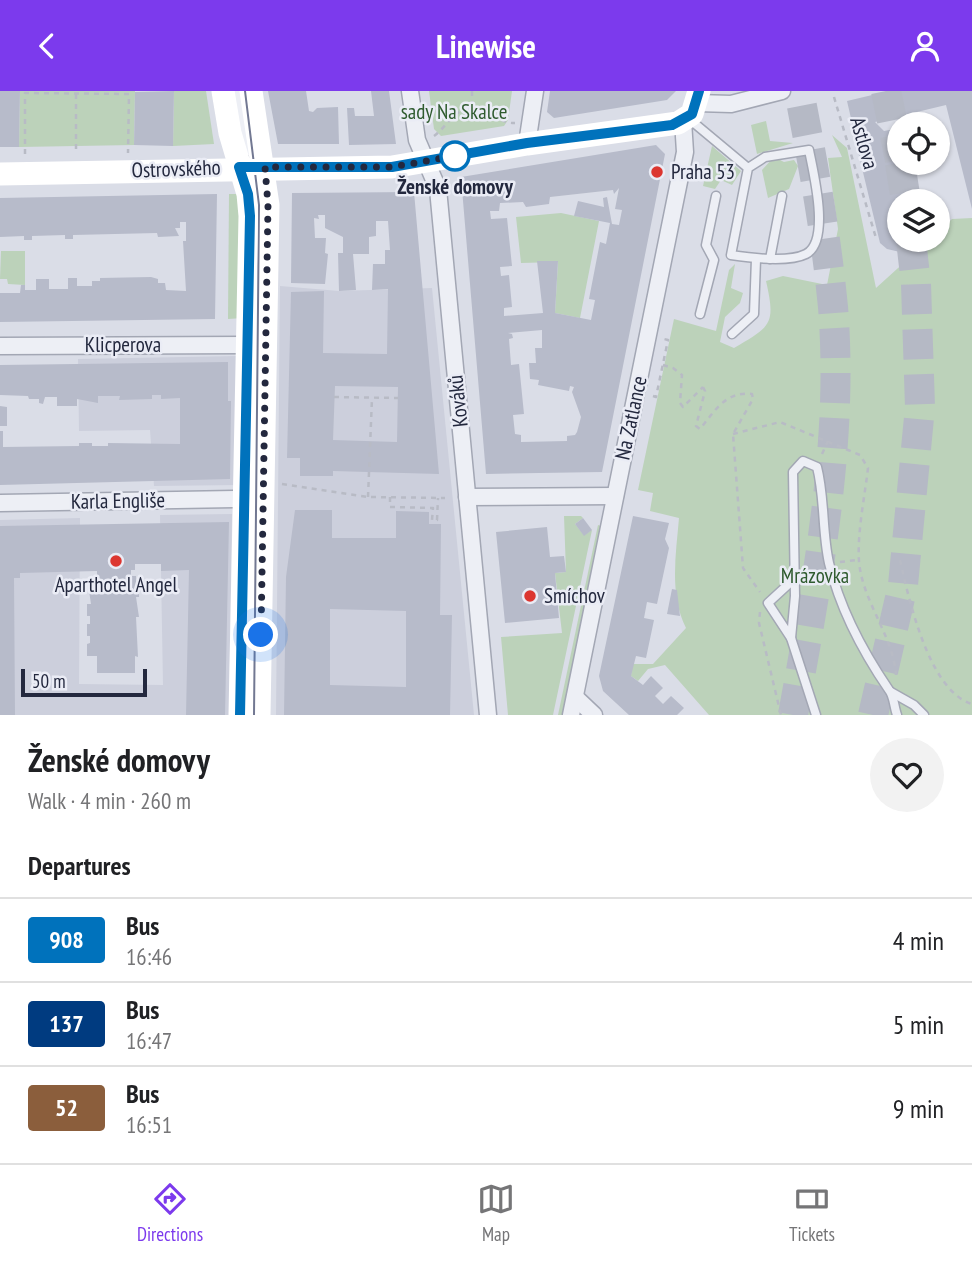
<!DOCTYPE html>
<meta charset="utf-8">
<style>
:root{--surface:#fff;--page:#f2f2f2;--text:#202124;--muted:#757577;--line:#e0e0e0;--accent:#7c3aed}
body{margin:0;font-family:"PT Sans Narrow",sans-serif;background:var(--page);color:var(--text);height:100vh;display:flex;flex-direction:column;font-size:26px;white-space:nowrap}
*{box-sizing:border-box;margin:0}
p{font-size:23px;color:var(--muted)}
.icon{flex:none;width:38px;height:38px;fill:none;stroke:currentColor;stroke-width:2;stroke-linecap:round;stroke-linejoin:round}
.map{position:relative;height:624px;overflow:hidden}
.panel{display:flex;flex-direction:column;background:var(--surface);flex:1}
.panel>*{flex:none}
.badge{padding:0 14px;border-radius:5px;font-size:24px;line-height:46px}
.fabs{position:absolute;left:887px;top:21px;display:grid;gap:14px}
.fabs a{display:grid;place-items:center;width:63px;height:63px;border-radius:50%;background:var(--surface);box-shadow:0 2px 5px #0004;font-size:35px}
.scale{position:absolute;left:21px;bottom:18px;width:126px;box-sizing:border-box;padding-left:7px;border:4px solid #23283e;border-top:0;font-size:19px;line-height:24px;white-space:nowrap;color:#23283e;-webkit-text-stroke:5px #eaecf5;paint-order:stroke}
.you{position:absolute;width:35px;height:35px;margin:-18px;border:5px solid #fff;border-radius:50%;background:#1a73e8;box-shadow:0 0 0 10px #1a73e833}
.map>.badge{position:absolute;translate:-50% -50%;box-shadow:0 0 0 4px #fff}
h2{padding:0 28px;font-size:26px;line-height:63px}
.round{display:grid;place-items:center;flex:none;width:74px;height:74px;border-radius:37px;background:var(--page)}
.headline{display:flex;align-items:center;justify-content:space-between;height:119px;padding:0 28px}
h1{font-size:33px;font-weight:600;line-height:52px}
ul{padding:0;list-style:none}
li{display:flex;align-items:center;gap:21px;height:84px;padding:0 28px;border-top:2px solid var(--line)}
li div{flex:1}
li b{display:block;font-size:26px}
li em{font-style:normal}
li .badge{min-width:77px;font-weight:700;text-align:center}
header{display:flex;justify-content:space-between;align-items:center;height:91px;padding:0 28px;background:var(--accent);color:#fff;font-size:32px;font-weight:600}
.menu{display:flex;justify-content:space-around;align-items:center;height:98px;border-top:2px solid var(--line);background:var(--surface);font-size:19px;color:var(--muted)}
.menu a{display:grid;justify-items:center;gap:4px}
.menu .selected{color:var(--accent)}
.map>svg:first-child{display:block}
.built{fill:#cccfdc}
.green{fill:#bcd2ba}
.building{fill:#b7bbca;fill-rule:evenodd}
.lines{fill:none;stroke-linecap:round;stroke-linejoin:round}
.highway-tunnel{stroke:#b5b9c5;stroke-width:30;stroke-dasharray:30 15;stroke-linecap:butt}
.lane-casing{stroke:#a3a7b4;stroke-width:11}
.street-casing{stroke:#a3a7b4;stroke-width:19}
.path{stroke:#b8bbc5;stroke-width:2.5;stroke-dasharray:5 5;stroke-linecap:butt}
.lane{stroke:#edeff5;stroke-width:8}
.street{stroke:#edeff5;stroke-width:16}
.secondary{stroke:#fff;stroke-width:23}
.tram{stroke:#727892;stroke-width:2}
.line-casing{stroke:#fff;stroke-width:16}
.line{stroke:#0072bc;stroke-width:10}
.walk{stroke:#23283e;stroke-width:7;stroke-dasharray:0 12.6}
.stop-dot{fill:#fff;stroke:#0072bc;stroke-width:3.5}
.poi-dot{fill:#dc3630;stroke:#eaecf5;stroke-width:2.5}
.labels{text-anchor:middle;stroke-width:5;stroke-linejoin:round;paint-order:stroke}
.park-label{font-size:21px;fill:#2f5b2f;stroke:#eaecf5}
.street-label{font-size:21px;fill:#23283e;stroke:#eaecf5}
.poi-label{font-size:21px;fill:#23283e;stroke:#eaecf5;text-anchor:start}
.stop-label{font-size:21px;font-weight:bold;fill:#23283e;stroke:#eaecf5}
</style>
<header><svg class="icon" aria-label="back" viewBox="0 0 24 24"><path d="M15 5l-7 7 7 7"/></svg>Linewise<svg class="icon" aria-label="person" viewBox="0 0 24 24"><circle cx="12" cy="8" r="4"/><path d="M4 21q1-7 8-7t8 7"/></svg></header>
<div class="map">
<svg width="972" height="624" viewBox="0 0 972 624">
<rect width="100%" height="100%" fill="#dadde7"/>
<g class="built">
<polygon points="280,195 339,200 432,197 474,624 276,624"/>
<polygon points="237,265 239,394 154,395 150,339 79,340 78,268"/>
<polygon points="232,423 229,624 0,624 0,429 80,427 79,593 163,594 160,424"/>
</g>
<g class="green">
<polygon points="20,0 135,0 134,54 19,56"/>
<polygon points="174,0 206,0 214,53 173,55"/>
<polygon points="429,0 512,0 508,29 504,35 441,45 434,38"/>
<polygon points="766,30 770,50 793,52 757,63 751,34"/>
<path d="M832 44 847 57 876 197 929 149H938V141L952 128 972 127V624H709L665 574 648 578 638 590 631 585 632 573H653L686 537C669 503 676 463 679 427L650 420 653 402 638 399 674 228 716 240 729 179 735 173 731 197 743 202 740 212 725 226 720 251 734 257C771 235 776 234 766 190L783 185 827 194 838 138 828 67 842 66Z"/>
<polygon points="712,55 741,80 732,94 721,89 715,98 703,95"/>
<polygon points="774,66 784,71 794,69 798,75 789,98 768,107 762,79"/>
<polygon points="229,103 244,103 243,227 228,228"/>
<polygon points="561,122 599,130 580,227 555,222 558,171 521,172 516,126"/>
<polygon points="1,160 25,160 25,194 8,193 7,188 0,188"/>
<polygon points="564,425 581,425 583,427 575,433 584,444 592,439 553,624 508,624 501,546 562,542 555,482 566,481"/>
<polygon points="598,434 601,435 562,624 558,624"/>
</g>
<g class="building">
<polygon points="0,0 20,0 19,56 0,56"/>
<polygon points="174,0 173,55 134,54 135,1"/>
<polygon points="268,0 306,0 309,20 313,21 317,17 338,16 339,53 278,53"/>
<polygon points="371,0 389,0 396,53 349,54 347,17 354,17 355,25 374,25"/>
<polygon points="550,0 676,0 667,9 554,27 547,21"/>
<polygon points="889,0 972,0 972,118 946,14 875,31 884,40 900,37 900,72 908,72 917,110 900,110 900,149 908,149 911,156 900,161 887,158 880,152 855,48 861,47 860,40 853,36 847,10"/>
<path d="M656 54 665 63 602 381 486 383 461 86ZM619 97 615 118 622 119 619 134 612 133 607 106 603 107 604 116 578 110 574 125 610 132 606 153 600 151 589 208 595 209 591 229 555 222 558 170H537L543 222 504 225V217L512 216 509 184 501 185 500 176 512 175 507 127 491 128 490 120H499L500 112 523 111 526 116 549 113 550 106 613 99 614 103ZM542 239V257H535L536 272H529L530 288 539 289 538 294 569 300 570 295 574 296 572 301 581 326 577 341 575 344 567 345V350L521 351V344L515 343 513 324 524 323 519 273 511 274 509 248 513 247 512 243 508 242Z"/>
<path d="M414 101 439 383 333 380V385H300V367H287L291 201 324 200 323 262 387 263 388 198 372 199 373 173H385V159H390L388 130H376V145L369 146V163H353L356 199 339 200 338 162H343V146L325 137V124H318L319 128 314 127 315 147H326L325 162 328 163 325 193 291 192 292 102ZM335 295 398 296 397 351 333 349Z"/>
<polygon points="217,103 215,228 0,231 0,202 20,202 21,194 25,194 25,199 36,199 36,188 49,188 49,198 68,198 68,187 77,187 77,195 92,195 92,190 100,190 100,187 151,186 158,188 158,192 165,192 166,199 186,200 183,150 186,150 186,131 180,131 180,137 175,137 179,145 158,146 157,142 73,144 73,148 65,148 65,144 32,145 32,149 24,149 24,145 0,146 0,107"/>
<polygon points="228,271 228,310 231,310 230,388 0,394 0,340 3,340 3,356 79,355 79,352 92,352 92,355 108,355 108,352 180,353 180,307 161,308 161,304 152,304 152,308 119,309 120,305 98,305 98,312 77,308 77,315 57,315 57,306 45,306 43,313 39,312 39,308 29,308 28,305 0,304 0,274"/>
<polygon points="0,315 7,316 7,335 0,335"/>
<path d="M295 419H332V447H396V420L429 421V433H441L440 524H452L450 624H284L286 486ZM330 518 406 520V596L330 594Z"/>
<polygon points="633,425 669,432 665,448 669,457 657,513 647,511 644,527 654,529 646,567 636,565 631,585 643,594 651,585 663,597 655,605 663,613 671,605 684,617 677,624 629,624 603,600 599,585"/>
<polygon points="583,427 592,439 584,445 575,433"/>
<polygon points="229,431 225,624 186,624 189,479 161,480 161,473 135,473 135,479 131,479 131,485 136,485 136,494 139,495 139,506 136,506 139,526 136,526 138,566 135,565 135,582 97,582 97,565 87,565 87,553 90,552 90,545 87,545 87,533 90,533 90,525 87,525 87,513 91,513 88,493 91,494 91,485 97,485 97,480 20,482 20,487 14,487 15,624 0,624 0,435"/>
<polygon points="547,436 550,466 564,465 566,481 555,482 559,527 505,532 496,441"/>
<polygon points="672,498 677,499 680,525 667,523"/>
</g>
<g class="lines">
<g class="highway-tunnel">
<polyline points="886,0 900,69"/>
<polyline points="900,72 906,110"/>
<path d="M793 624C817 490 844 353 833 216 826 143 813 72 799 0"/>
<polyline points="873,624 903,494 920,316 916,193 911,149"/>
</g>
<g class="lane-casing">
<g id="lane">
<polyline points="237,0 246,61"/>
<path d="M688 27 748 77 731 164C751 167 788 172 806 163 831 150 813 80 809 59L765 66 748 77"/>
<polyline points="770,168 782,105"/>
<polyline points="700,223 714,169 706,154 716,105"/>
<polyline points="732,243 754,223 756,168"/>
<polyline points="791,547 768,512 793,489"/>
<polyline points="891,601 914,614 924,624"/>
<path d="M816 624 791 547 795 505 793 381 803 370 817 376C825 407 822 441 829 472 840 518 863 561 889 599 894 605 894 616 897 624"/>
</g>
</g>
<g class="street-casing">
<g id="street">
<polyline points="410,0 417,49 438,98 488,624"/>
<polyline points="697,12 731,13 782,0"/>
<polyline points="527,53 535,0"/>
<polyline points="0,255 247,254"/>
<polyline points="467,406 615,405"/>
<polyline points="0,412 235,408"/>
<polyline points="575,606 594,624"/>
<polyline points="571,624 685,61 683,30"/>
</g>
</g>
<g class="path">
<polyline points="472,0 472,18"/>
<polyline points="76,3 76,62"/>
<polyline points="834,6 876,147"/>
<path d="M434 45C445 37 450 25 463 19 481 12 497 33 515 32"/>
<polyline points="25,63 25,2 129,3 128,62"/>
<polyline points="663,274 673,277 682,284 680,312 683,316 703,296"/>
<path d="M703 296 705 300 696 335 700 338C715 320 725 300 752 303L753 308 733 343 743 477 760 501"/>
<polyline points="653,305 656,306 668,249 664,248"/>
<polyline points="334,306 398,307"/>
<path d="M733 343 780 331 860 364 868 377C865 404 857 442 859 470 862 510 893 544 896 584"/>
<polyline points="822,363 828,350"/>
<polyline points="282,393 368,406 445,407"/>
<polyline points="368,406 372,307"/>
<polyline points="390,406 390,416 433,417 432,429 437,429 438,407"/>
<path d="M900 469C909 509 929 600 972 613"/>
<polyline points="840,471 857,469"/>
<polyline points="760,521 759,532 781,624"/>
</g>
<use href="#lane" class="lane"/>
<use href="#street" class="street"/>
<g class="secondary">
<polyline points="223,0 230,42 248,103 250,125 240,624"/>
<polyline points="251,0 268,114 259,624"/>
<polyline points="0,83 392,76 527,53 678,32 692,23 699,0"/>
</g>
<polyline class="tram" points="245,0 259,114 254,624"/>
</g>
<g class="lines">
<g class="line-casing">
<polyline id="line" points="240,624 250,125 248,103 239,76 392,76 527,52 672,34 692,23 699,0"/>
</g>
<use href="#line" class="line"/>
<polyline class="walk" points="261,544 268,114 265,76 392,76 455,65"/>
</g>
<circle class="stop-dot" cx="455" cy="65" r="14"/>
<g class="poi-dot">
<circle cx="657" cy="81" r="7"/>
<circle cx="116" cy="470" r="7"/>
<circle cx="530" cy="505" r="7"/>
</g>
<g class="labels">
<g class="park-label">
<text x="454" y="28">sady Na Skalce</text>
<text x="815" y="492">Mrázovka</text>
</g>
<g class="street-label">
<text transform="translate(864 52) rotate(74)" y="7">Astlova</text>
<text transform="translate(176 78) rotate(-2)" y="7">Ostrovského</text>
<text x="123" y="261">Klicperova</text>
<text transform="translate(458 310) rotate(-96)" y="7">Kováků</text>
<text transform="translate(631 327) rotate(-78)" y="7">Na Zatlance</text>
<text transform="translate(118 410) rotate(-1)" y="7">Karla Engliše</text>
</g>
<g class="poi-label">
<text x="671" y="88">Praha 53</text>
<text x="116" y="501" text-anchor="middle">Aparthotel Angel</text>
<text x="544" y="512">Smíchov</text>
</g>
<g class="stop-label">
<text x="455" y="103">Ženské domovy</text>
</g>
</g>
</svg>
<div class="fabs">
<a><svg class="icon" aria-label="locate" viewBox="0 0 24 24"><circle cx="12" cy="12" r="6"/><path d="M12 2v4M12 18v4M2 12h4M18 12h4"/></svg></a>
<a><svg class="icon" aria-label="layers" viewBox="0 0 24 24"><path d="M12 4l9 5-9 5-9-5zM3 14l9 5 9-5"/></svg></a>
</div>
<div class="scale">50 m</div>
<div class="you" style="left:261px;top:544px"></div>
</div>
<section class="panel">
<div class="headline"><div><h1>Ženské domovy</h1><p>Walk · 4 min · 260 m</p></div><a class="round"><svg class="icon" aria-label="heart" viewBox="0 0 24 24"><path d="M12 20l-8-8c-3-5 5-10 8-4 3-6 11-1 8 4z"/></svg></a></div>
<h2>Departures</h2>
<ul>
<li><span class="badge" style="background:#0072bc;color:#fff">908</span><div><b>Bus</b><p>16:46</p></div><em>4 min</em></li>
<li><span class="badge" style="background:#003b80;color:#fff">137</span><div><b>Bus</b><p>16:47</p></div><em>5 min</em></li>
<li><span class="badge" style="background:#8b5e3c;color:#fff">52</span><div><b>Bus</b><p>16:51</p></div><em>9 min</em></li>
</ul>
</section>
<nav class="menu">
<a class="selected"><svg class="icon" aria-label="directions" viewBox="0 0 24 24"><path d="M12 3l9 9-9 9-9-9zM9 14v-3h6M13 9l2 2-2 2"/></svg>Directions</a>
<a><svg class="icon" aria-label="map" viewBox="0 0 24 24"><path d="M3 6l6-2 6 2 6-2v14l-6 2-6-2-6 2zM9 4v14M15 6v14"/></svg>Map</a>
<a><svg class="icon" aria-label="tickets" viewBox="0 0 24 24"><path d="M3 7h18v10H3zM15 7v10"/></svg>Tickets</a>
</nav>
